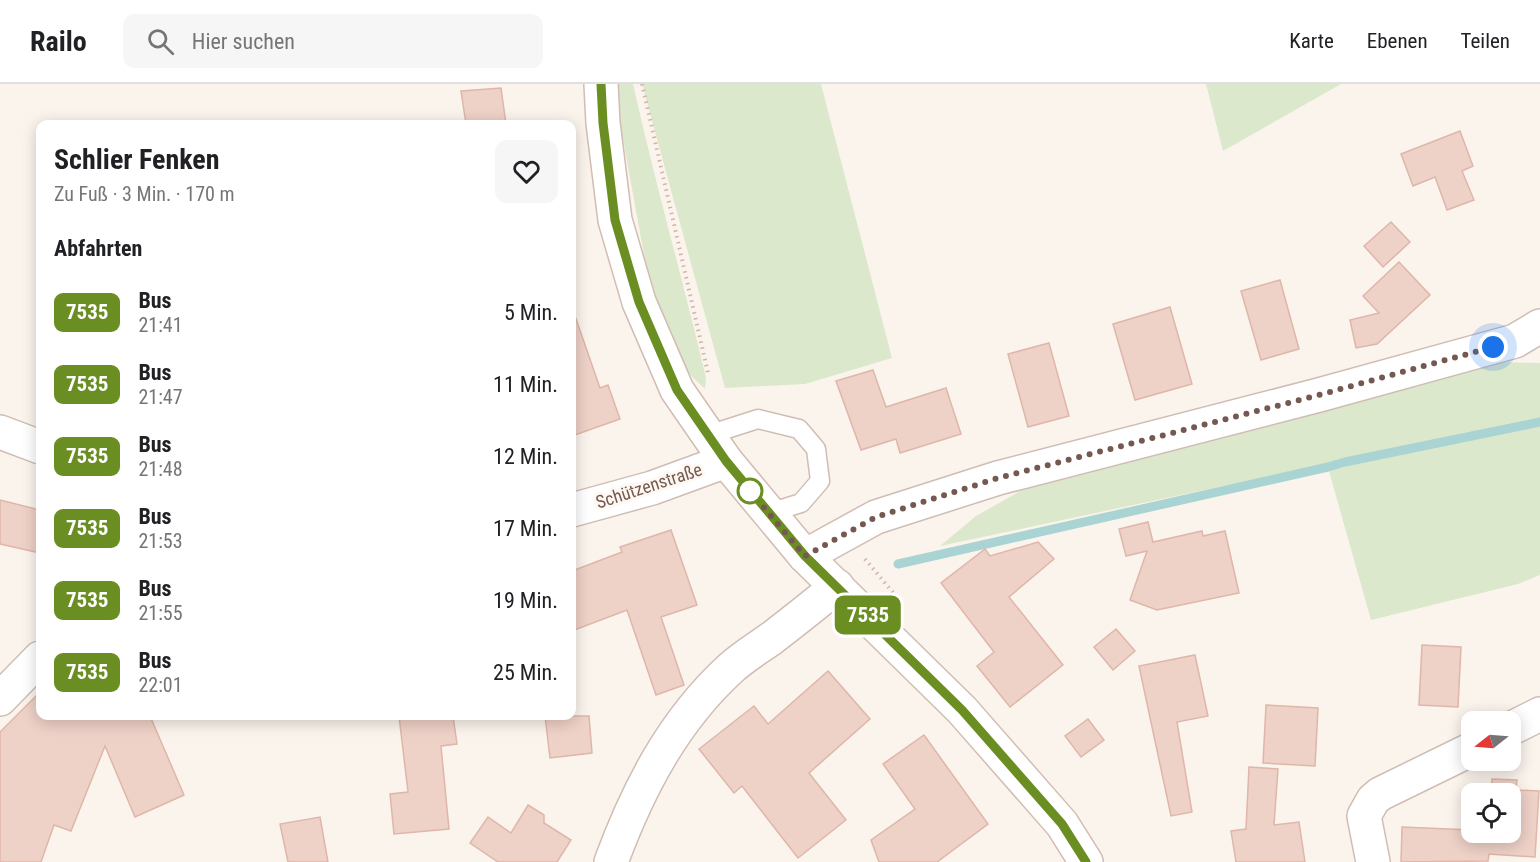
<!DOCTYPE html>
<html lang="de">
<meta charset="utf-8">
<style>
:root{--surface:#fff;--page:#f6f6f6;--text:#202124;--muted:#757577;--line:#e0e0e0}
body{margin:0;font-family:"Roboto Condensed",sans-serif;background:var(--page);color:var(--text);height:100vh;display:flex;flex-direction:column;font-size:22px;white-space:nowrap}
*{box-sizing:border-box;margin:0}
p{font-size:20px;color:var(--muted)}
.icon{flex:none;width:33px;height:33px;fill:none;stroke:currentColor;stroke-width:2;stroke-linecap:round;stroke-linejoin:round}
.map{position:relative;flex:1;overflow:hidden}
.side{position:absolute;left:36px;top:36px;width:540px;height:600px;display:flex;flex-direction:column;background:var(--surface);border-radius:12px;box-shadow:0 3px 15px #0003}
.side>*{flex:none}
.badge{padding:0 12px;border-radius:9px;font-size:21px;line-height:39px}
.needle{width:39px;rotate:253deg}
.buttons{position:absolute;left:1461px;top:627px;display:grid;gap:12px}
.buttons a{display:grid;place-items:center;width:60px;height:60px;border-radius:12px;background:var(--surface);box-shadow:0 3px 15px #0003;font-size:30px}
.you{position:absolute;width:30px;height:30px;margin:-15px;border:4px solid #fff;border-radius:50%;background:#1a73e8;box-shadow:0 0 0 9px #1a73e833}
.map>.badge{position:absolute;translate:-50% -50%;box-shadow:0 0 0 3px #fff}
h2{padding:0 18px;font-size:22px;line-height:54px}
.round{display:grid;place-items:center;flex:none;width:63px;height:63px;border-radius:12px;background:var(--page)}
.headline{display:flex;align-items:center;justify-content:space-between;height:102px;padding:0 18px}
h1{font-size:28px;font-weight:700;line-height:45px}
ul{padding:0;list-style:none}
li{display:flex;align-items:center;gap:18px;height:72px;padding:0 18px}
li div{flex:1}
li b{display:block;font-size:22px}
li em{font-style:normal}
li .badge{min-width:66px;font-weight:700;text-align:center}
header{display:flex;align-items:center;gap:36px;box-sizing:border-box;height:84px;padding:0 30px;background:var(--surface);border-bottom:2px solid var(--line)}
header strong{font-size:28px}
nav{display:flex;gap:33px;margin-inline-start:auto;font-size:21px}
.search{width:420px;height:54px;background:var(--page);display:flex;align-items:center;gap:15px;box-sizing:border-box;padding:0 21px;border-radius:12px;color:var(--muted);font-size:22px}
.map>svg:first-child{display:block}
.green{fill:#dbe8cc}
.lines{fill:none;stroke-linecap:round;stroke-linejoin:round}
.stream{stroke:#aad4d4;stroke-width:9}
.building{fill:#eed1c7;stroke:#dfb6a9;stroke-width:1.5}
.lane-casing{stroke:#cfbdb5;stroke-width:21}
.street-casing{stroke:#cfbdb5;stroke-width:36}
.secondary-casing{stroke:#d2bcb3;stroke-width:36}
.path{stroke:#d3b4aa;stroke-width:4;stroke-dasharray:1.5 4.5;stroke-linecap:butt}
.lane{stroke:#fff;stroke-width:18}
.street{stroke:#fff;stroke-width:33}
.secondary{stroke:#fff;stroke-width:33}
.line-casing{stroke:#fff;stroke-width:14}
.line{stroke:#6b8e23;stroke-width:9}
.walk{stroke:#755951;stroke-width:6;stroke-dasharray:0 10.8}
.stop-dot{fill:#fff;stroke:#6b8e23;stroke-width:3}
.labels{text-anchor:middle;stroke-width:6;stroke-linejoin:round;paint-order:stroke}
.street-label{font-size:18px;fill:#755951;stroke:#fef8f3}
</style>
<header>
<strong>Railo</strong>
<div class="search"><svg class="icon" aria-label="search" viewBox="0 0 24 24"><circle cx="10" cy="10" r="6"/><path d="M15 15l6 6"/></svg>Hier suchen</div>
<nav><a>Karte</a><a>Ebenen</a><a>Teilen</a></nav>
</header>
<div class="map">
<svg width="1540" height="778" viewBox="0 0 1540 778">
<rect width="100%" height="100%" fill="#fbf4ed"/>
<g class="green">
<path d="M618 0H633C655 99 683 196 706 294L705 305 682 283 648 193 619 33Z"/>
<polygon points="642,0 821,0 892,274 805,300 725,304"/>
<polygon points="1206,0 1341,0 1223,67"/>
<polygon points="1488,278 1540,279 1540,491 1518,500 1371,536 1327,380 940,462 976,432 1020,407 1119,376"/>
</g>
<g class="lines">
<polyline class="stream" points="898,480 1328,383 1345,378 1540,338"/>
</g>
<g class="building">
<polygon points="501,4 506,40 466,40 461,7"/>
<polygon points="1460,47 1473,82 1462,87 1474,116 1447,126 1435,93 1413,102 1401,70"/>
<polygon points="1391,138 1410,158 1383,183 1364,162"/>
<polygon points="1399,178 1430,211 1377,260 1356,264 1350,236 1379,229 1363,212"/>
<polygon points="1280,196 1299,265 1261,276 1241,207"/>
<polygon points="1170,223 1192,300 1135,316 1113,240"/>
<polygon points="575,232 600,304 608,301 620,335 572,352 572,233"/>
<polygon points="1049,259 1069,332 1028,343 1008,270"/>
<polygon points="873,286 886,323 946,304 961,350 900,369 896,355 861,366 836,297"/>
<polygon points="0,416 40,426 40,469 0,460"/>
<polygon points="1148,438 1153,458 1202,447 1203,452 1225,447 1239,509 1157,526 1130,516 1147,467 1126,472 1119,445"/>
<polygon points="671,446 697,521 661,533 684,601 656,611 627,526 572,547 572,487 622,468 620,463"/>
<polygon points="1038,458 1054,475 1009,513 1063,581 1010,623 977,582 994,568 941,499 985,465 990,472"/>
<polygon points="1116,545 1135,567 1113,586 1094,563"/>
<polygon points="1422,561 1461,563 1458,623 1419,621"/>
<polygon points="1195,571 1208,632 1177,638 1192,728 1171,732 1139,582"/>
<polygon points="828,587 870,635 809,689 846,736 798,774 742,702 734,709 699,665 754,622 768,640"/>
<polygon points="40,608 40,632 150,632 184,711 135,733 105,662 71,747 54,741 41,778 0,778 0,648"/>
<polygon points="1266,621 1318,624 1315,682 1263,679"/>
<polygon points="399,632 453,632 457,660 441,662 449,745 394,750 390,710 408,708"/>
<polygon points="545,632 589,632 592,669 550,674"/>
<polygon points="1088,635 1104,656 1081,673 1065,652"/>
<polygon points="924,651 988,740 937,778 879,778 871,756 915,725 883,680"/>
<polygon points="1249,683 1278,685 1274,741 1299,738 1305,778 1236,778 1231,747 1246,745"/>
<polygon points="1492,695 1517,696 1516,706 1539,707 1535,773 1489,770 1488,777 1401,778 1402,743 1472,746 1472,748 1510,748 1510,710 1491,710"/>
<polygon points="528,721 544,731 544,739 571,756 557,778 498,778 470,759 488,733 511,749"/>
<polygon points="320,733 328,778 288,778 280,740"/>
</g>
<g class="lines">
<g class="lane-casing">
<polyline id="lane" points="708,351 758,335 799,345 816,365 820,397 801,419 769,429"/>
</g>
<g class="street-casing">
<g id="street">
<polyline points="0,348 40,363"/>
<polyline points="572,426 652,404 726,377"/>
<polyline points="805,472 876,433 998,394 1319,311 1515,257 1540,242"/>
<polyline points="0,615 40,574"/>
<polyline points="1510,645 1540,630"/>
<path d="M611 778C638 705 673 637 731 584 743 573 758 564 772 554 794 537 816 520 837 502"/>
<polyline points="1373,778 1364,732 1373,716 1380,710 1472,665"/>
</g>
</g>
<g class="secondary-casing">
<polyline id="secondary" points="601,0 603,39 615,136 639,218 677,306 726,377 805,472 962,626 1062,740 1086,778"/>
</g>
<g class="path">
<polyline points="642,0 708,289"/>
<polyline points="865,475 895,511"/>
</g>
<use href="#lane" class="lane"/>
<use href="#street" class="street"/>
<use href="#secondary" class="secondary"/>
</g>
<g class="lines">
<g class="line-casing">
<polyline id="line" points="601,0 603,39 615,136 639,218 677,306 726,377 805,472 962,626 1062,740 1086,778"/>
</g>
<use href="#line" class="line"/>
<polyline class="walk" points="750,407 805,472 876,433 998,394 1319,311 1493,263"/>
</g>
<circle class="stop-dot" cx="750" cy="407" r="12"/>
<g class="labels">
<g class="street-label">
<text transform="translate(649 402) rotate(-18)" y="6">Schützenstraße</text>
</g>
</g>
</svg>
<div class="buttons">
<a><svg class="needle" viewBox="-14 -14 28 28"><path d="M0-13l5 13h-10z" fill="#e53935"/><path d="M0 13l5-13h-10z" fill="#757577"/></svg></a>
<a><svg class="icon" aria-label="locate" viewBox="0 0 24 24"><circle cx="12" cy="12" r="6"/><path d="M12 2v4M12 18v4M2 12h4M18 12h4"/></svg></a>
</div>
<div class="you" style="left:1493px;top:263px"></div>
<b class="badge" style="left:868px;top:531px;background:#6b8e23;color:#fff">7535</b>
<section class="side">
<div class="headline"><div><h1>Schlier Fenken</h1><p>Zu Fuß · 3 Min. · 170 m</p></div><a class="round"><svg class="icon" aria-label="heart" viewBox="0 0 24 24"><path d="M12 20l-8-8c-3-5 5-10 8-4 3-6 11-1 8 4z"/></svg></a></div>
<h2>Abfahrten</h2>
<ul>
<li><span class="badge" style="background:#6b8e23;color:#fff">7535</span><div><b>Bus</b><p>21:41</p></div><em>5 Min.</em></li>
<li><span class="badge" style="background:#6b8e23;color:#fff">7535</span><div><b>Bus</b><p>21:47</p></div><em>11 Min.</em></li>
<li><span class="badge" style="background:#6b8e23;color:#fff">7535</span><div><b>Bus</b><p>21:48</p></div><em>12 Min.</em></li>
<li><span class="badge" style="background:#6b8e23;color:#fff">7535</span><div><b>Bus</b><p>21:53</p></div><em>17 Min.</em></li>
<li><span class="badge" style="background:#6b8e23;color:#fff">7535</span><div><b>Bus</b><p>21:55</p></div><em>19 Min.</em></li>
<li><span class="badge" style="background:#6b8e23;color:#fff">7535</span><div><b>Bus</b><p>22:01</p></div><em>25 Min.</em></li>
</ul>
</section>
</div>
